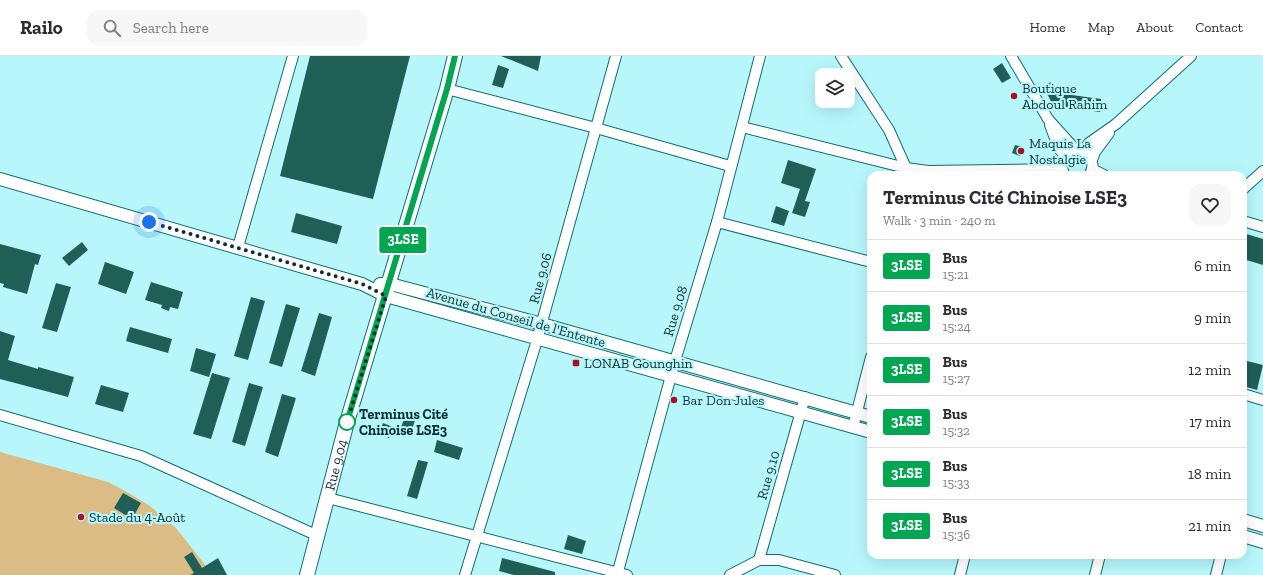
<!DOCTYPE html>
<meta charset="utf-8">
<style>
:root{--surface:#fff;--page:#f7f7f7;--text:#2b2b33;--muted:#7c7c81;--line:#e1e1e2}
body{margin:0;font-family:"Zilla Slab",serif;background:var(--page);color:var(--text);height:100vh;display:flex;flex-direction:column;font-size:15px;white-space:nowrap}
*{box-sizing:border-box;margin:0}
p{font-size:13px;color:var(--muted)}
.icon{flex:none;width:22px;height:22px;fill:none;stroke:currentColor;stroke-width:2;stroke-linecap:round;stroke-linejoin:round}
.map{position:relative;flex:1;overflow:hidden}
.side{position:absolute;left:867px;top:115px;width:380px;height:388px;display:flex;flex-direction:column;background:var(--surface);border-radius:12px;box-shadow:0 4px 16px #0002}
.side>*{flex:none}
.badge{padding:0 8px;border-radius:3px;font-size:14px;line-height:26px}
.fabs{position:absolute;left:815px;top:12px;display:grid;gap:8px}
.fabs a{display:grid;place-items:center;width:40px;height:40px;border-radius:8px;background:var(--surface);box-shadow:0 4px 16px #0002;font-size:20px}
.you{position:absolute;width:20px;height:20px;margin:-10px;border:3px solid #fff;border-radius:50%;background:#1a73e8;box-shadow:0 0 0 6px #1a73e833}
.map>.badge{position:absolute;translate:-50% -50%;box-shadow:0 0 0 2px #fff}
.round{display:grid;place-items:center;flex:none;width:42px;height:42px;border-radius:12px;background:var(--page)}
.summary{display:flex;align-items:center;justify-content:space-between;height:68px;padding:0 16px}
h1{font-size:19px;font-weight:700;line-height:30px}
ul{padding:0;list-style:none}
li{display:flex;align-items:center;gap:12px;height:52px;padding:0 16px;border-top:1px solid var(--line)}
li div{flex:1}
li b{display:block;font-size:15px}
li em{font-style:normal}
li .badge{min-width:44px;font-weight:700;text-align:center}
header{display:flex;align-items:center;gap:24px;box-sizing:border-box;height:56px;padding:0 20px;background:var(--surface);border-bottom:1px solid var(--line)}
header strong{font-size:19px}
nav{display:flex;gap:22px;margin-inline-start:auto;font-size:14px}
.search{width:280px;height:36px;background:var(--page);display:flex;align-items:center;gap:10px;box-sizing:border-box;padding:0 14px;border-radius:12px;color:var(--muted);font-size:15px}
.map>svg:first-child{display:block}
.green{fill:#dabc84}
.building{fill:#205f56}
.lines{fill:none;stroke-linecap:round;stroke-linejoin:round}
.minor-casing{stroke:#0e6e74;stroke-width:12}
.tertiary-casing{stroke:#0e6e74;stroke-width:14}
.secondary-casing{stroke:#0e6e74;stroke-width:16}
.minor{stroke:#fff;stroke-width:10}
.tertiary{stroke:#fff;stroke-width:12}
.secondary{stroke:#fff;stroke-width:14}
.line-casing{stroke:#fff;stroke-width:9}
.line{stroke:#00a651;stroke-width:6}
.walk{stroke:#0c2f32;stroke-width:4;stroke-dasharray:0 7.2}
.poi-dot{fill:#a81026;stroke:#b7f7fc;stroke-width:1.5}
.stop-dot{fill:#fff;stroke:#00a651;stroke-width:2}
.labels{text-anchor:middle;stroke-width:4;stroke-linejoin:round;paint-order:stroke}
.poi-label{font-size:14px;fill:#0c2f32;stroke:#b7f7fc;text-anchor:start}
.street-label{font-size:14px;fill:#0c2f32;stroke:#b7f7fc}
.stop-label{font-size:14px;font-weight:bold;fill:#0c2f32;stroke:#b7f7fc;text-anchor:start}
</style>
<header>
<strong>Railo</strong>
<div class="search"><svg class="icon" aria-label="search" viewBox="0 0 24 24"><circle cx="10" cy="10" r="6"/><path d="M15 15l6 6"/></svg>Search here</div>
<nav><a>Home</a><a>Map</a><a>About</a><a>Contact</a></nav>
</header>
<div class="map">
<svg width="1263" height="519" viewBox="0 0 1263 519">
<rect width="100%" height="100%" fill="#b7f7fc"/>
<polygon class="green" points="0,396 108,426 127,436 150,450 176,472 213,519 0,519"/>
<g class="building">
<polygon points="310,0 410,0 373,143 280,120"/>
<polygon points="501,0 541,0 538,15"/>
<polygon points="1002,7 1011,22 1002,27 993,13"/>
<polygon points="498,9 509,13 503,32 492,29"/>
<polygon points="1051,26 1057,37 1101,43 1100,56 1053,49 1043,30"/>
<polygon points="1015,89 1023,91 1020,100 1012,97"/>
<polygon points="788,104 816,113 805,145 810,146 805,161 792,157 800,133 781,127"/>
<polygon points="776,150 789,155 784,170 771,166"/>
<polygon points="296,157 342,170 337,188 291,176"/>
<polygon points="1243,177 1263,183 1263,209 1243,203"/>
<polygon points="82,186 88,194 69,210 62,202"/>
<polygon points="0,188 41,199 38,209 35,208 27,238 3,231 4,228 0,227"/>
<polygon points="105,206 134,216 126,238 98,228"/>
<polygon points="151,226 183,236 178,253 170,251 169,255 161,252 162,249 145,244"/>
<polygon points="56,227 71,231 57,276 42,272"/>
<polygon points="251,241 265,245 248,304 234,300"/>
<polygon points="286,248 300,252 282,311 269,307"/>
<polygon points="319,257 332,261 315,320 301,315"/>
<polygon points="130,271 172,283 168,297 126,285"/>
<polygon points="0,275 15,280 8,304 38,313 38,311 74,321 68,341 0,323"/>
<polygon points="196,292 216,298 209,321 190,315"/>
<polygon points="1243,304 1263,309 1257,334 1243,330"/>
<polygon points="212,317 230,322 211,383 193,378"/>
<polygon points="249,327 263,331 245,390 232,386"/>
<polygon points="101,329 129,337 123,356 95,348"/>
<polygon points="282,338 296,342 278,401 265,396"/>
<polygon points="405,361 415,364 412,374 401,371"/>
<polygon points="383,367 393,371 389,382 379,378"/>
<polygon points="437,384 463,392 459,404 434,396"/>
<polygon points="418,404 428,406 417,443 407,440"/>
<polygon points="123,437 141,447 132,463 114,452"/>
<polygon points="568,479 586,485 582,498 564,493"/>
<polygon points="192,496 202,512 218,502 227,519 190,519 194,517 184,501"/>
<polygon points="502,502 555,516 555,519 514,519 499,515"/>
</g>
<g class="lines">
<g class="minor-casing">
<g id="minor">
<polyline points="841,0 889,74 906,112"/>
<polyline points="1011,0 1048,63 1075,93"/>
<polyline points="447,33 596,72 730,110"/>
<polyline points="1050,69 1059,93 1065,99"/>
<polyline points="742,71 906,112 928,115 1061,113"/>
<polyline points="1083,95 1089,87 1116,68 1191,0"/>
<polyline points="1092,104 1095,96 1109,77"/>
<polyline points="1092,113 1104,119"/>
<path d="M1065 119C1062 114 1060 109 1062 104 1071 82 1103 100 1089 119"/>
<polyline points="1243,133 1263,115"/>
<polyline points="1243,165 1263,171"/>
<polyline points="717,166 871,206"/>
<polyline points="238,191 293,0"/>
<polyline points="1243,338 1263,344"/>
<polyline points="0,359 141,400 316,479"/>
<polyline points="853,371 871,301"/>
<polyline points="328,442 627,519"/>
<polyline points="759,504 805,341"/>
<polyline points="465,519 537,284 616,0"/>
<polyline points="617,519 675,305 717,166 760,0"/>
<polyline points="730,519 759,504 779,504 835,519"/>
<polyline points="960,519 965,499"/>
<polyline points="1095,519 1100,499"/>
<polyline points="1216,519 1221,499"/>
</g>
</g>
<g class="tertiary-casing">
<g id="tertiary">
<polyline points="0,123 362,228 386,240 871,376"/>
<polyline points="380,228 390,228 542,268 871,361"/>
<polyline points="1243,464 1263,470"/>
<polyline points="1243,480 1263,486"/>
</g>
</g>
<g class="secondary-casing">
<g id="secondary">
<path id="s1" d="M307 519 347 366 447 33 455 0"/>
</g>
</g>
<use href="#minor" class="minor"/>
<use href="#tertiary" class="tertiary"/>
<use href="#secondary" class="secondary"/>
</g>
<g class="lines">
<g class="line-casing">
<polyline id="line" points="347,366 447,33 455,0"/>
</g>
<use href="#line" class="line"/>
<polyline class="walk" points="149,166 362,228 386,240 347,366"/>
</g>
<g class="poi-dot">
<circle cx="1014" cy="40" r="4"/>
<circle cx="1021" cy="95" r="4"/>
<rect x="572" y="303" width="8" height="8" rx="2"/>
<circle cx="674" cy="344" r="4"/>
<circle cx="81" cy="461" r="4"/>
</g>
<circle class="stop-dot" cx="347" cy="366" r="8"/>
<g class="labels">
<g class="poi-label">
<text x="1022" y="37">Boutique<tspan x="1022" dy="16">Abdoul Rahim</tspan></text>
<text x="1029" y="92">Maquis La<tspan x="1029" dy="16">Nostalgie</tspan></text>
<text x="584" y="312">LONAB Gounghin</text>
<text x="682" y="349">Bar Don Jules</text>
<text x="89" y="466">Stade du 4-Août</text>
</g>
<g class="street-label">
<text transform="translate(540 222) rotate(-75)" y="5">Rue 9.06</text>
<text transform="translate(675 255) rotate(-73)" y="5">Rue 9.08</text>
<text transform="translate(516 261) rotate(16)" y="5">Avenue du Conseil de l'Entente</text>
<text dy="5" stroke="none"><textPath href="#s1" startOffset="114">Rue 9.04</textPath></text>
<text transform="translate(768 419) rotate(-74)" y="5">Rue 9.10</text>
</g>
<g class="stop-label">
<text x="359" y="363">Terminus Cité<tspan x="359" dy="16">Chinoise LSE3</tspan></text>
</g>
</g>
</svg>
<div class="fabs">
<a><svg class="icon" aria-label="layers" viewBox="0 0 24 24"><path d="M12 4l9 5-9 5-9-5zM3 14l9 5 9-5"/></svg></a>
</div>
<div class="you" style="left:149px;top:166px"></div>
<b class="badge" style="left:403px;top:184px;background:#00a651;color:#fff">3LSE</b>
<section class="side">
<div class="summary"><div><h1>Terminus Cité Chinoise LSE3</h1><p>Walk · 3 min · 240 m</p></div><a class="round"><svg class="icon" aria-label="heart" viewBox="0 0 24 24"><path d="M12 20l-8-8c-3-5 5-10 8-4 3-6 11-1 8 4z"/></svg></a></div>
<ul>
<li><span class="badge" style="background:#00a651;color:#fff">3LSE</span><div><b>Bus</b><p>15:21</p></div><em>6 min</em></li>
<li><span class="badge" style="background:#00a651;color:#fff">3LSE</span><div><b>Bus</b><p>15:24</p></div><em>9 min</em></li>
<li><span class="badge" style="background:#00a651;color:#fff">3LSE</span><div><b>Bus</b><p>15:27</p></div><em>12 min</em></li>
<li><span class="badge" style="background:#00a651;color:#fff">3LSE</span><div><b>Bus</b><p>15:32</p></div><em>17 min</em></li>
<li><span class="badge" style="background:#00a651;color:#fff">3LSE</span><div><b>Bus</b><p>15:33</p></div><em>18 min</em></li>
<li><span class="badge" style="background:#00a651;color:#fff">3LSE</span><div><b>Bus</b><p>15:36</p></div><em>21 min</em></li>
</ul>
</section>
</div>
